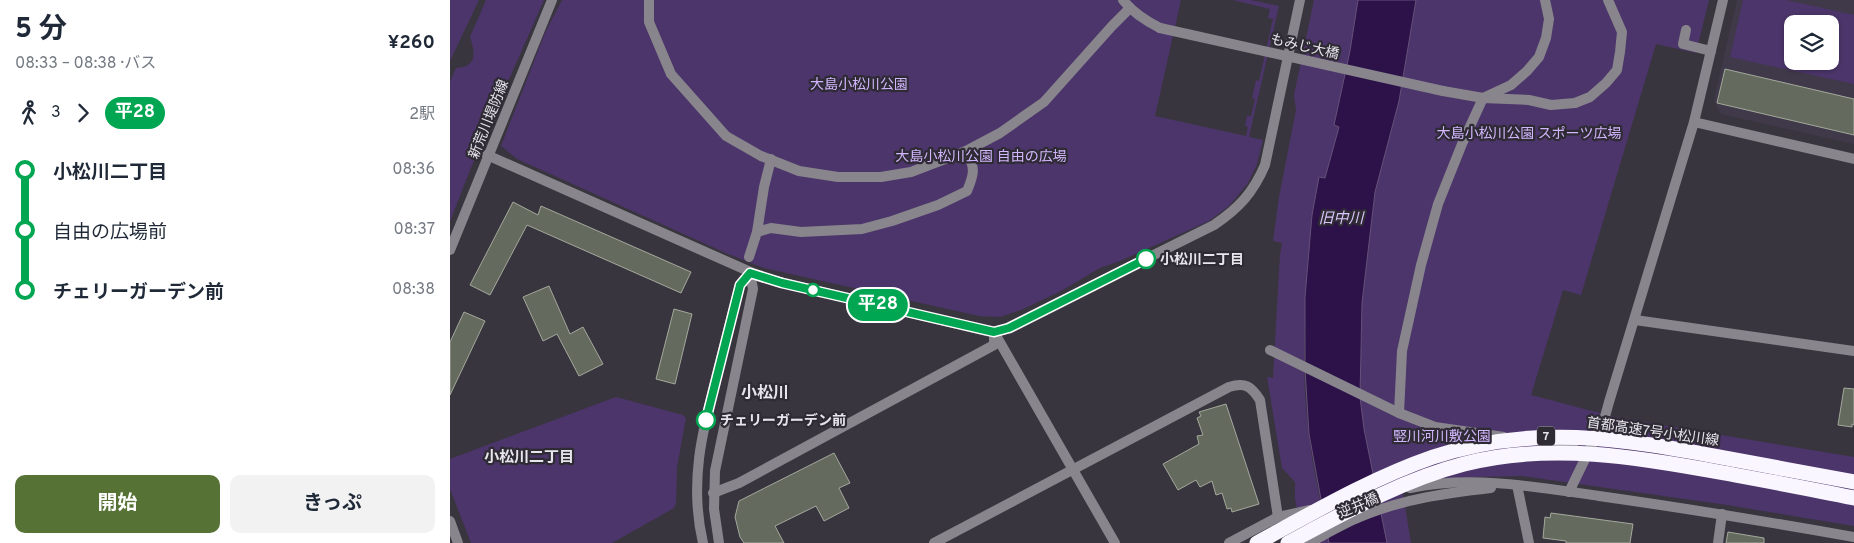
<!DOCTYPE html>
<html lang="ja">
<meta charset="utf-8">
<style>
:root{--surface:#fff;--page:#f2f2f3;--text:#1f2937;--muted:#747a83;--accent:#577235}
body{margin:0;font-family:Overpass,"Noto Sans JP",sans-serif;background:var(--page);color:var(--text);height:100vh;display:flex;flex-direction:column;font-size:19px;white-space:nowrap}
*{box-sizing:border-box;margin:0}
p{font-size:16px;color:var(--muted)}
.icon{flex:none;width:28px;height:28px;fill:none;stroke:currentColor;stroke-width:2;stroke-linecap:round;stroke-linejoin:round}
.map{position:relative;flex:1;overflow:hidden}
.side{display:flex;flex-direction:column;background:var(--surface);width:450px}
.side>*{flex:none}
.badge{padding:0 10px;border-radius:16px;font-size:18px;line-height:32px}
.tools{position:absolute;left:1334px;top:15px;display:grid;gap:10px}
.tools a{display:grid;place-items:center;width:55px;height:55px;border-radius:10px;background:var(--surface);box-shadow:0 1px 4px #0004;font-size:25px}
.map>.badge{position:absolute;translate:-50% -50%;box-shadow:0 0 0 2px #fff}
.legs{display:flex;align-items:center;gap:8px;height:55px;padding:0 15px;font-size:16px}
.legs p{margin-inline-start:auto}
.summary{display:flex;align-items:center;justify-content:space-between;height:85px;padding:0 15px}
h1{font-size:28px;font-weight:700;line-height:38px}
.action{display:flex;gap:10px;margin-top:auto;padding:10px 15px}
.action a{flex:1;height:58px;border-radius:10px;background:var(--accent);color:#fff;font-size:20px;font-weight:700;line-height:58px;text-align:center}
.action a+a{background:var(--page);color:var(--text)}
ul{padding:0 15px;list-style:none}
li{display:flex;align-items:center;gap:18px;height:60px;font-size:19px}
li i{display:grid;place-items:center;width:8px;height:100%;margin:0 6px;background:currentColor}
li i::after{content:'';width:12px;height:12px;margin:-6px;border:4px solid;border-radius:50%;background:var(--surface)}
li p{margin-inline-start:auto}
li:first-child i{background:linear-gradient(#0000 50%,currentColor 0)}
li:last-child i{background:linear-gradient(currentColor 50%,#0000 0)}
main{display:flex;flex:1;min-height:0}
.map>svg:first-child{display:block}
.built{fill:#40394a;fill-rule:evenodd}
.green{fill:#4c356a;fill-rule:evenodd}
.water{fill:#2d124a;stroke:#65517a}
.building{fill:#656a5f;stroke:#a3a99c}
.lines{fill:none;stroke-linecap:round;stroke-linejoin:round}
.pedestrian{stroke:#88868c;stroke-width:10}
.minor{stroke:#88868c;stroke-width:10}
.tertiary{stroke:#88868c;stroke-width:10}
.pedestrian-bridge{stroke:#88868c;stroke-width:10}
.motorway-bridge{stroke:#f9f6ff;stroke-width:15}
.line-1-casing{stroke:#fff;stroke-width:11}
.line-1{stroke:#00a651;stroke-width:8}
.stop-1-dot{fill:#fff;stroke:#00a651;stroke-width:2.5}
.labels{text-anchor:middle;stroke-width:4.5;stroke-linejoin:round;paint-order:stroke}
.shield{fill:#2f2b35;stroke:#b0acb4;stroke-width:1}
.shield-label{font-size:12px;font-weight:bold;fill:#e7e4eb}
.street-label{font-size:14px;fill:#e7e4eb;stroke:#2f2b35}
.park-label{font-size:14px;fill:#d2b6fd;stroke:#2f2b35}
.stop-label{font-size:14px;font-weight:bold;fill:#e7e4eb;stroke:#2f2b35;text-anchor:start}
.water-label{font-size:15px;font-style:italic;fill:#dac5fb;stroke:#2f2b35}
.neighbourhood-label{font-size:15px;font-weight:bold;fill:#e7e4eb;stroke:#2f2b35}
.quarter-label{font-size:16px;font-weight:bold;fill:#e7e4eb;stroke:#2f2b35}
</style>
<main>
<section class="side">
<div class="summary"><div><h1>5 分</h1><p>08:33 – 08:38 · バス</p></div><b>¥260</b></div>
<div class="legs"><svg class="icon" aria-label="walk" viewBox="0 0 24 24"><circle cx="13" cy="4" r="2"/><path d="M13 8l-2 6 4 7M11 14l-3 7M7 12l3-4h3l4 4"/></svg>3<svg class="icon" aria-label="forward" viewBox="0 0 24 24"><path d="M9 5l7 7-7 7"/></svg><b class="badge" style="background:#00a651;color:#fff">平28</b><p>2駅</p></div>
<ul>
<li><i style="color:#00a651"></i><b>小松川二丁目</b><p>08:36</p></li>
<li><i style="color:#00a651"></i><span>自由の広場前</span><p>08:37</p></li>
<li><i style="color:#00a651"></i><b>チェリーガーデン前</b><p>08:38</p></li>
</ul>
<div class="action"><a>開始</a><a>きっぷ</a></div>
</section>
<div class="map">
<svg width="1404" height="543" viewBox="0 0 1404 543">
<rect width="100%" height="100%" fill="#39353f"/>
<path class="built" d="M1287 0H1404V144L1271 114 1264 100ZM1342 24H1380V61H1342Z"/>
<g class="green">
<polygon points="0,0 29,0 0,61"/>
<path d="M36 0H94L30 145 0 221V82L6 68C28 67 25 52 20 37Z"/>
<polygon points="112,0 731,0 705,116 796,136 798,127 795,126 797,116 801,116 805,99 802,98 806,80 809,81 823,19 818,18 820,9 783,0 801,0 829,6 799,137 813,140 807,164 798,183 780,205 759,221 670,261 650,268 611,291 571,310 550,317 529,316 314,268 278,254 67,159 51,146 95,33"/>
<path d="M864 0H908L900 51 884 126 889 127 875 178 869 177C863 205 861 232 859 260 854 317 851 377 859 435 863 471 872 507 879 543H854L845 499V482L832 468 817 377 823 378 830 254 832 243 823 241 829 197 846 110 844 95Z"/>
<polygon points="966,0 1259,0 1246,53 1206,44 1131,295 1113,290 1081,395 1169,418 1404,457 1404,526 1277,505 1073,476 1025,477 952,487 961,543 937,543 914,429 910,397 912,303 925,192 949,101"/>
<path d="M1293 0H1336L1404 15V84L1280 57ZM1342 24H1380V61H1342Z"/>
<polygon points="166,397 233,415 236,418 227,467 226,503 224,508 162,543 21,543 0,489 0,459"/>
</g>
<polygon class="water" points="908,0 966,0 949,101 925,192 912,303 910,397 914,429 937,543 879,543 859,434 855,369 855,297 862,215 869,177 875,178 889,127 884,125 900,51"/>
<g class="building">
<polygon points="1275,69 1404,99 1404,135 1267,103"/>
<polygon points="63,202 88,215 91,206 241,272 231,293 77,225 40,295 20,285"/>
<polygon points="99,286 120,334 133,327 153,364 129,376 107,334 93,341 73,297"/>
<polygon points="224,309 242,314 225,384 206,379"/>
<polygon points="14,312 35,321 0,395 0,342"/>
<polygon points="1394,388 1404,389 1404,425 1402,424 1402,427 1388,425"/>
<polygon points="776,404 809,504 782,512 781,508 777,509 772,493 766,495 762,481 750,487 746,480 728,490 713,464 749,444 747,436 753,435 747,418 751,416 749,412"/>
<polygon points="384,453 400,483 389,488 399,508 374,521 366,506 325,526 334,543 294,543 290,537 285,517 289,501"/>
<polygon points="1101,513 1183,524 1180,543 1116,543 1116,541 1093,538 1095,517 1100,518"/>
<polygon points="1278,532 1314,538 1314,543 1276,543"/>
</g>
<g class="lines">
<g class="pedestrian">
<polyline points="199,0 199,22 221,74 276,136 311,156 349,171 388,177 431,177 461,172 516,151 550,133 594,102 662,26 680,8"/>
<path d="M673 0C683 13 696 21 710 28"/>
<polyline points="993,91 1033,98 1061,85 1077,71 1089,57 1096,38 1099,19 1095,0"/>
<polyline points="307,232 314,187 321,159"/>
<path d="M299 257 307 232 321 228 351 232 412 229 442 221 488 205 517 191C524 175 526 167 516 151"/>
<polyline points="820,350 949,413 985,427 1054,437"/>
<polyline points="949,413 952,351 971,265 988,204 1012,144 1033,98 1079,100 1101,105 1125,103 1140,97 1156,83 1167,70 1170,52 1172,32 1158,0"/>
<polyline points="1105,444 1123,446"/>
</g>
<g class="minor">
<polyline points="1236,30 1233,44 1261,51"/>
<polyline points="263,493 289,483 544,345 544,332"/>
<polyline points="0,521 8,543"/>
<path d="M484 543 779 387C795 382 801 386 810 400L828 517"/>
<polyline points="1268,543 1272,514"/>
</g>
<g class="tertiary">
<polyline points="1244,122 1404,159"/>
<path d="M37 155 314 278 536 331 544 332 553 330 764 225C789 208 803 193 815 165L850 0"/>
<polyline points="0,250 102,0"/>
<polyline points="1185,320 1404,351"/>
<polyline points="544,332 665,543"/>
<polyline points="1067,485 1079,543"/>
<path d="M960 488C1022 475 1087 487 1149 496 1234 508 1319 522 1404 537"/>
<polyline points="1119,492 1154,420 1159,402 1244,122 1273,0"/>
<path d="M253 543C239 483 252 432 267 374 275 344 282 314 290 285L300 273"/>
<polyline points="269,543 264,509 265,471 303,289 300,273"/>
<polyline points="779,543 828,517 860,510"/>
<path d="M859 543C876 534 893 524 910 517 952 499 997 493 1041 488"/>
</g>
<polyline class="pedestrian-bridge" points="710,28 993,91"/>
<g class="motorway-bridge">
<path d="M807 543C864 512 922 478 983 457 1082 424 1171 438 1270 457 1315 465 1359 474 1404 482"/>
<path d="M838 543C894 513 952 480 1014 464 1100 442 1188 457 1274 473 1317 481 1361 489 1404 498"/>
</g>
</g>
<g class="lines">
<g class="line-1-casing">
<polyline id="line-1" points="256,420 290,285 300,273 332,283 544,332 559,328 696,259"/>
</g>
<use href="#line-1" class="line-1"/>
</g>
<g class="stop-1-dot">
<circle cx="696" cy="259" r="9"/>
<circle cx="363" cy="290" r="6"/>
<circle cx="256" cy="420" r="9"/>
</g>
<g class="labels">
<rect class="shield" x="1087" y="426.5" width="18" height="19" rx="4"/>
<g class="shield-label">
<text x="1096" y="440">7</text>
</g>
<g class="street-label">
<text transform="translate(855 46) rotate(13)" y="5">もみじ大橋</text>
<text transform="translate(38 119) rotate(-68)" y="5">新荒川堤防線</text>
<text transform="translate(1203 431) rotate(8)" y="5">首都高速7号小松川線</text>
<text transform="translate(908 505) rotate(-23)" y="5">逆井橋</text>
</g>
<g class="park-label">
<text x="409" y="89">大島小松川公園</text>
<text x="1079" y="138">大島小松川公園 スポーツ広場</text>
<text x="531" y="161">大島小松川公園 自由の広場</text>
<text x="992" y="441">竪川河川敷公園</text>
</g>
<g class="stop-label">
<text x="710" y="264">小松川二丁目</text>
<text x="270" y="425">チェリーガーデン前</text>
</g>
<g class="water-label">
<text x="891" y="223">旧中川</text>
</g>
<g class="neighbourhood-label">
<text x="79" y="462">小松川二丁目</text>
</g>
<g class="quarter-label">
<text x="315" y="398">小松川</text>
</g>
</g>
</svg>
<div class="tools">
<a><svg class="icon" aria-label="layers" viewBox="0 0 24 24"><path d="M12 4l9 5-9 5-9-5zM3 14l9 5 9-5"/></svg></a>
</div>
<b class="badge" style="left:428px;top:305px;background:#00a651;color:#fff">平28</b>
</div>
</main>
